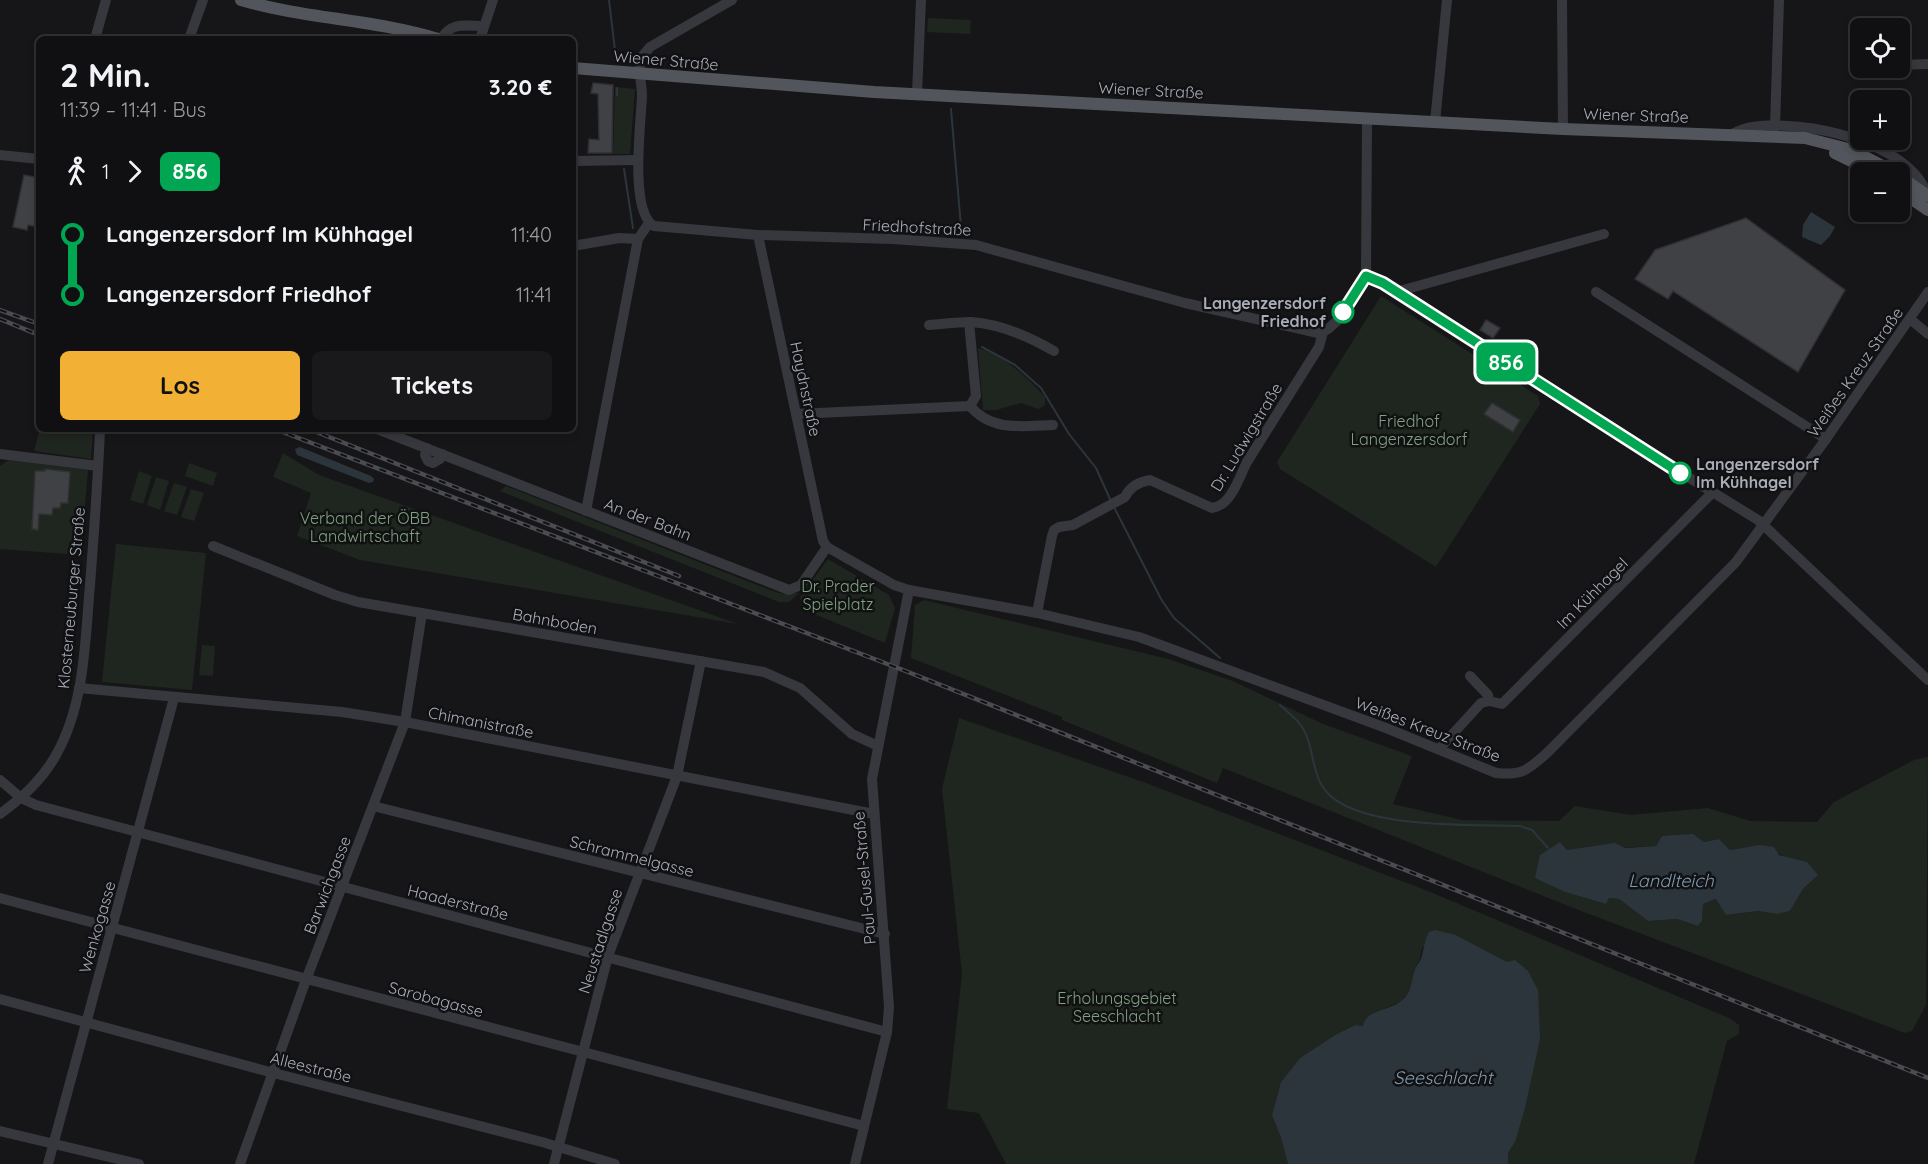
<!DOCTYPE html>
<html lang="de">
<meta charset="utf-8">
<style>
:root{--surface:#101012;--page:#19191b;--text:#f1f3f6;--muted:#9c9d9f;--line:#303032;--accent:#f2b134}
body{margin:0;font-family:Quicksand,sans-serif;background:var(--page);color:var(--text);height:100vh;display:flex;flex-direction:column;font-size:22px;white-space:nowrap}
*{box-sizing:border-box;margin:0}
p{font-size:20px;color:var(--muted)}
.icon{flex:none;width:33px;height:33px;fill:none;stroke:currentColor;stroke-width:2;stroke-linecap:round;stroke-linejoin:round}
.map{position:relative;flex:1;overflow:hidden}
.drawer{position:absolute;left:36px;top:36px;width:540px;height:396px;display:flex;flex-direction:column;background:var(--surface);border-radius:9px;box-shadow:0 3px 9px #0003,0 0 0 2px var(--line)}
.drawer>*{flex:none}
.badge{padding:0 12px;border-radius:9px;font-size:21px;line-height:39px}
.controls{position:absolute;left:1850px;top:18px;display:grid;gap:12px}
.controls a{display:grid;place-items:center;width:60px;height:60px;border-radius:9px;background:var(--surface);box-shadow:0 3px 9px #0003,0 0 0 2px var(--line);font-size:30px}
.map>.badge{position:absolute;translate:-50% -50%;box-shadow:0 0 0 3px #fff}
.legs{display:flex;align-items:center;gap:9px;height:66px;padding:0 24px;font-size:20px}
.legs p{margin-inline-start:auto}
.summary{display:flex;align-items:center;justify-content:space-between;height:102px;padding:0 24px}
h1{font-size:33px;font-weight:700;line-height:45px}
.cta{display:flex;gap:12px;margin-top:auto;padding:12px 24px}
.cta a{flex:1;height:69px;border-radius:9px;background:var(--accent);color:#111;font-size:24px;font-weight:700;line-height:69px;text-align:center}
.cta a+a{background:var(--page);color:var(--text)}
ul{padding:0 24px;list-style:none}
li{display:flex;align-items:center;gap:21px;height:60px;font-size:22px}
li i{display:grid;place-items:center;width:9px;height:100%;margin:0 8px;background:currentColor}
li i::after{content:'';width:15px;height:15px;margin:-8px;border:4px solid;border-radius:50%;background:var(--surface)}
li p{margin-inline-start:auto}
li:first-child i{background:linear-gradient(#0000 50%,currentColor 0)}
li:last-child i{background:linear-gradient(currentColor 50%,#0000 0)}
.map>svg:first-child{display:block}
.green{fill:#1e261f;fill-rule:evenodd}
.water{fill:#2c353c}
.lines{fill:none;stroke-linecap:round;stroke-linejoin:round}
.stream{stroke:#2c353c;stroke-width:2}
.building{fill:#404145;stroke:#303034;stroke-width:1.5}
.minor{stroke:#37383d;stroke-width:10}
.major{stroke:#53555c;stroke-width:12}
.rail-casing{stroke:#4a4c52;stroke-width:4.5}
.rail{stroke:#111113;stroke-width:2;stroke-dasharray:7;stroke-linecap:butt}
.line-1-casing{stroke:#fff;stroke-width:14}
.line-1{stroke:#00a651;stroke-width:9}
.stop-1-dot{fill:#fff;stroke:#00a651;stroke-width:3}
.labels{text-anchor:middle;stroke-width:5;stroke-linejoin:round;paint-order:stroke}
.street-label{font-size:16px;fill:#a8adb8;stroke:#111113}
.stop-label{font-size:16px;font-weight:bold;fill:#a8adb8;stroke:#111113;text-anchor:end}
.park-label{font-size:16px;fill:#7fa381;stroke:#111113}
.water-label{font-size:18px;font-style:italic;fill:#7f9bb3;stroke:#111113}
</style>
<div class="map">
<svg width="1928" height="1164" viewBox="0 0 1928 1164">
<rect width="100%" height="100%" fill="#161618"/>
<g class="green">
<polygon points="928,18 971,20 970,34 927,32"/>
<polygon points="615,87 635,89 630,154 613,154"/>
<polygon points="1381,296 1538,396 1540,404 1436,567 1280,469 1277,462"/>
<path d="M978 348C1005 357 1025 375 1045 397V405L1039 409 1021 403 996 410H983Z"/>
<polygon points="40,429 93,429 91,459 34,451"/>
<polygon points="283,453 319,475 738,624 360,560 297,536 311,493 273,477"/>
<polygon points="9,460 88,470 81,555 0,549 0,466"/>
<polygon points="189,463 217,473 213,486 185,476"/>
<polygon points="139,471 152,476 143,504 130,500"/>
<polygon points="156,477 169,481 160,510 147,505"/>
<polygon points="174,483 187,487 177,515 164,511"/>
<polygon points="506,486 770,590 783,594 799,593 789,602 779,602 500,491"/>
<polygon points="191,489 204,493 194,521 181,517"/>
<polygon points="116,544 206,553 192,690 102,682"/>
<polygon points="828,559 889,595 895,608 885,643 802,609 800,597"/>
<path d="M924 600 1168 659 1233 681 1323 724 1412 756 1393 804 1462 820 1559 821 1575 806 1631 815 1708 808 1750 821 1817 822 1834 802 1914 760 1928 757 1926 1005 1912 1031 1905 1033 1581 911 1223 768 1217 783 1062 720V717L911 658 915 605ZM1662 836 1704 842 1719 839 1730 850 1759 845 1790 859 1818 875 1803 889 1790 911 1777 914 1758 911 1726 915 1717 899 1703 904 1702 921 1698 926 1677 919 1648 921 1619 899 1609 898 1606 904 1565 892 1536 878 1560 842 1567 850 1656 846Z"/>
<polygon points="202,645 215,646 213,676 199,675"/>
<polygon points="959,718 1146,783 1428,891 1729,1018 1739,1025 1739,1034 1727,1041 1694,1164 1508,1164 1508,1153 1515,1142 1507,962 1456,935 1422,948 1420,959 1414,970 1412,989 1400,1002 1371,1014 1363,1026 1354,1025 1335,1035 1300,1058 1281,1082 1272,1115 1281,1138 1288,1164 1006,1164 979,1113 947,1109 962,974 942,789"/>
</g>
<g class="water">
<polygon points="1811,212 1835,227 1830,236 1821,245 1802,237 1803,225"/>
<polygon points="300,447 371,476 374,479 373,482 369,483 297,455 295,449"/>
<polygon points="1693,834 1704,842 1719,839 1730,850 1759,845 1774,847 1779,855 1807,862 1818,875 1803,889 1790,911 1777,914 1758,911 1726,915 1716,899 1703,904 1702,921 1698,926 1677,919 1648,921 1619,899 1609,898 1606,904 1565,892 1535,878 1540,855 1560,842 1567,850 1615,843 1625,848 1656,846 1662,836"/>
<path d="M1435 930 1456 935 1507 962 1515 960 1528 971 1538 990 1540 1039 1525 1108 1515 1142 1508 1153V1164H1288L1281 1138 1272 1115 1281 1082 1300 1058 1335 1035 1355 1025 1363 1026C1366 1009 1389 1011 1401 1001 1412 992 1411 984 1414 972 1415 967 1419 963 1421 959 1424 949 1424 941 1429 932Z"/>
</g>
<g class="lines">
<g class="stream">
<polyline points="609,0 616,59"/>
<polyline points="617,88 617,95"/>
<polyline points="951,109 961,227"/>
<polyline points="624,169 633,228"/>
<polyline points="982,347 1015,365 1041,388 1069,434 1096,468 1110,499"/>
<polyline points="1114,507 1161,599 1174,618 1220,658"/>
<path d="M1280 705C1286 711 1295 717 1300 724 1313 741 1311 766 1321 784 1345 831 1473 824 1520 826L1532 830 1548 848"/>
</g>
</g>
<g class="building">
<polygon points="593,83 613,85 612,153 588,153 589,139 599,140 598,94 591,93"/>
<polygon points="24,175 39,178 39,227 28,225 27,230 13,227"/>
<polygon points="1746,218 1845,290 1798,372 1673,291 1668,299 1635,279 1655,250"/>
<polygon points="1486,320 1500,328 1493,338 1480,330"/>
<polygon points="1492,403 1520,420 1513,432 1484,414"/>
<polygon points="45,469 70,472 68,503 61,503 60,508 53,508 52,515 39,514 38,530 32,529 35,471 45,471"/>
</g>
<g class="lines">
<g class="minor">
<path d="M732 0 650 47 640 59C638 71 642 84 642 96 641 122 629 212 654 226L758 235 893 239 976 245 1185 303 1318 333 1328 329 1337 321 1366 276 1367 119"/>
<polyline points="1562,0 1563,129"/>
<polyline points="95,39 106,0"/>
<polyline points="189,39 203,0"/>
<path d="M441 39C452 21 466 26 484 26"/>
<polyline points="480,39 493,0"/>
<polyline points="1899,65 1928,64"/>
<polyline points="917,94 921,0"/>
<polyline points="1435,122 1447,0"/>
<polyline points="1775,127 1779,0"/>
<path d="M1730 135C1737 132 1744 128 1752 127 1804 119 1909 141 1928 196"/>
<polyline points="0,155 39,159"/>
<polyline points="573,161 638,160"/>
<path d="M758 235 823 541 827 547 894 585 909 590 1037 613 1139 637 1386 728 1496 773C1523 776 1529 769 1548 752L1736 562 1826 439 1928 292"/>
<polyline points="573,246 619,238 638,239"/>
<polyline points="1366,276 1383,283 1657,458 1758,520 1928,680"/>
<polyline points="1396,292 1604,234"/>
<polyline points="1596,292 1826,439"/>
<polyline points="1910,319 1928,334"/>
<path d="M929 325C943 324 957 322 971 322 999 324 1030 337 1054 351"/>
<path d="M970 406C992 432 1022 426 1053 425"/>
<polyline points="796,414 970,406 976,396 969,322"/>
<polyline points="377,429 789,590 801,585 827,547"/>
<polyline points="427,448 425,455 428,461 433,463 440,459 442,454"/>
<polyline points="0,454 98,466"/>
<polyline points="586,511 638,239 649,223"/>
<polyline points="213,546 335,595 358,602 764,672 800,688 852,734 878,746"/>
<path d="M1037 613 1052 536 1054 530 1059 527 1073 525 1125 497C1130 486 1139 482 1150 480L1212 508C1232 505 1239 477 1247 462L1319 347 1323 332"/>
<polyline points="1470,676 1488,695 1489,701"/>
<polyline points="79,688 342,712 405,722 874,814"/>
<polyline points="1439,749 1481,703 1489,701 1502,704 1712,493"/>
<polyline points="0,780 21,798 36,805 887,1032"/>
<polyline points="373,806 885,934"/>
<path d="M0 814C23 797 42 780 56 755 85 704 85 641 90 585 94 533 98 481 100 429"/>
<polyline points="0,898 864,1126"/>
<polyline points="0,999 266,1071 542,1142 615,1164"/>
<polyline points="0,1131 139,1164"/>
<polyline points="48,1164 174,698"/>
<polyline points="240,1164 306,980 405,722 422,613"/>
<polyline points="554,1164 608,956 677,776 701,661"/>
<polyline points="855,1164 887,1032 889,1007 872,779 909,590"/>
</g>
<g class="major">
<path d="M241 0C306 19 372 19 438 39"/>
<polyline points="573,68 874,92 1563,129 1805,138 1852,150 1894,172"/>
<polyline points="1835,153 1874,172"/>
<polyline points="1899,176 1928,196"/>
<polyline points="1899,190 1928,210"/>
</g>
<g class="rail-casing">
<g id="rail">
<polyline points="0,310 39,324"/>
<polyline points="0,319 39,335"/>
<polyline points="275,429 903,670 1928,1078"/>
<polyline points="309,429 679,576"/>
</g>
</g>
<use href="#rail" class="rail"/>
</g>
<g class="lines">
<g class="line-1-casing">
<polyline id="line-1" points="1343,312 1366,276 1383,283 1680,473"/>
</g>
<use href="#line-1" class="line-1"/>
</g>
<g class="stop-1-dot">
<circle cx="1343" cy="312" r="10"/>
<circle cx="1680" cy="473" r="10"/>
</g>
<g class="labels">
<g class="street-label">
<text transform="translate(666 60) rotate(5)" y="6">Wiener Straße</text>
<text transform="translate(1151 90) rotate(3)" y="6">Wiener Straße</text>
<text transform="translate(1636 115) rotate(2)" y="6">Wiener Straße</text>
<text transform="translate(917 227) rotate(3)" y="6">Friedhofstraße</text>
<text transform="translate(1855 372) rotate(-55)" y="6">Weißes Kreuz Straße</text>
<text transform="translate(806 389) rotate(78)" y="6">Haydnstraße</text>
<text transform="translate(1246 437) rotate(-59)" y="6">Dr. Ludwigstraße</text>
<text transform="translate(648 519) rotate(21)" y="6">An der Bahn</text>
<text transform="translate(1592 593) rotate(-45)" y="6">Im Kühhagel</text>
<text transform="translate(71 598) rotate(-85)" y="6">Klosterneuburger Straße</text>
<text transform="translate(555 621) rotate(10)" y="6">Bahnboden</text>
<text transform="translate(481 722) rotate(11)" y="6">Chimanistraße</text>
<text transform="translate(1428 729) rotate(21)" y="6">Weißes Kreuz Straße</text>
<text transform="translate(632 856) rotate(14)" y="6">Schrammelgasse</text>
<text transform="translate(864 878) rotate(-95)" y="6">Paul-Gusel-Straße</text>
<text transform="translate(327 885) rotate(-69)" y="6">Barwichgasse</text>
<text transform="translate(458 902) rotate(14)" y="6">Haaderstraße</text>
<text transform="translate(97 927) rotate(-74)" y="6">Wenkogasse</text>
<text transform="translate(600 941) rotate(-72)" y="6">Neustadlgasse</text>
<text transform="translate(436 999) rotate(15)" y="6">Sarobagasse</text>
<text transform="translate(311 1067) rotate(14)" y="6">Alleestraße</text>
</g>
<g class="stop-label">
<text x="1326" y="309">Langenzersdorf<tspan x="1326" dy="18">Friedhof</tspan></text>
<text x="1696" y="470" text-anchor="start">Langenzersdorf<tspan x="1696" dy="18">Im Kühhagel</tspan></text>
</g>
<g class="park-label">
<text x="1409" y="427">Friedhof<tspan x="1409" dy="18">Langenzersdorf</tspan></text>
<text x="365" y="524">Verband der ÖBB<tspan x="365" dy="18">Landwirtschaft</tspan></text>
<text x="838" y="592">Dr. Prader<tspan x="838" dy="18">Spielplatz</tspan></text>
<text x="1117" y="1004">Erholungsgebiet<tspan x="1117" dy="18">Seeschlacht</tspan></text>
</g>
<g class="water-label">
<text x="1671" y="887">Landlteich</text>
<text x="1443" y="1084">Seeschlacht</text>
</g>
</g>
</svg>
<div class="controls">
<a><svg class="icon" aria-label="locate" viewBox="0 0 24 24"><circle cx="12" cy="12" r="6"/><path d="M12 2v4M12 18v4M2 12h4M18 12h4"/></svg></a>
<a>+</a>
<a>−</a>
</div>
<b class="badge" style="left:1506px;top:362px;background:#00a651;color:#fff">856</b>
<section class="drawer">
<div class="summary"><div><h1>2 Min.</h1><p>11:39 – 11:41 · Bus</p></div><b>3.20 €</b></div>
<div class="legs"><svg class="icon" aria-label="walk" viewBox="0 0 24 24"><circle cx="13" cy="4" r="2"/><path d="M13 8l-2 6 4 7M11 14l-3 7M7 12l3-4h3l4 4"/></svg>1<svg class="icon" aria-label="forward" viewBox="0 0 24 24"><path d="M9 5l7 7-7 7"/></svg><b class="badge" style="background:#00a651;color:#fff">856</b></div>
<ul>
<li><i style="color:#00a651"></i><b>Langenzersdorf Im Kühhagel</b><p>11:40</p></li>
<li><i style="color:#00a651"></i><b>Langenzersdorf Friedhof</b><p>11:41</p></li>
</ul>
<div class="cta"><a>Los</a><a>Tickets</a></div>
</section>
</div>
